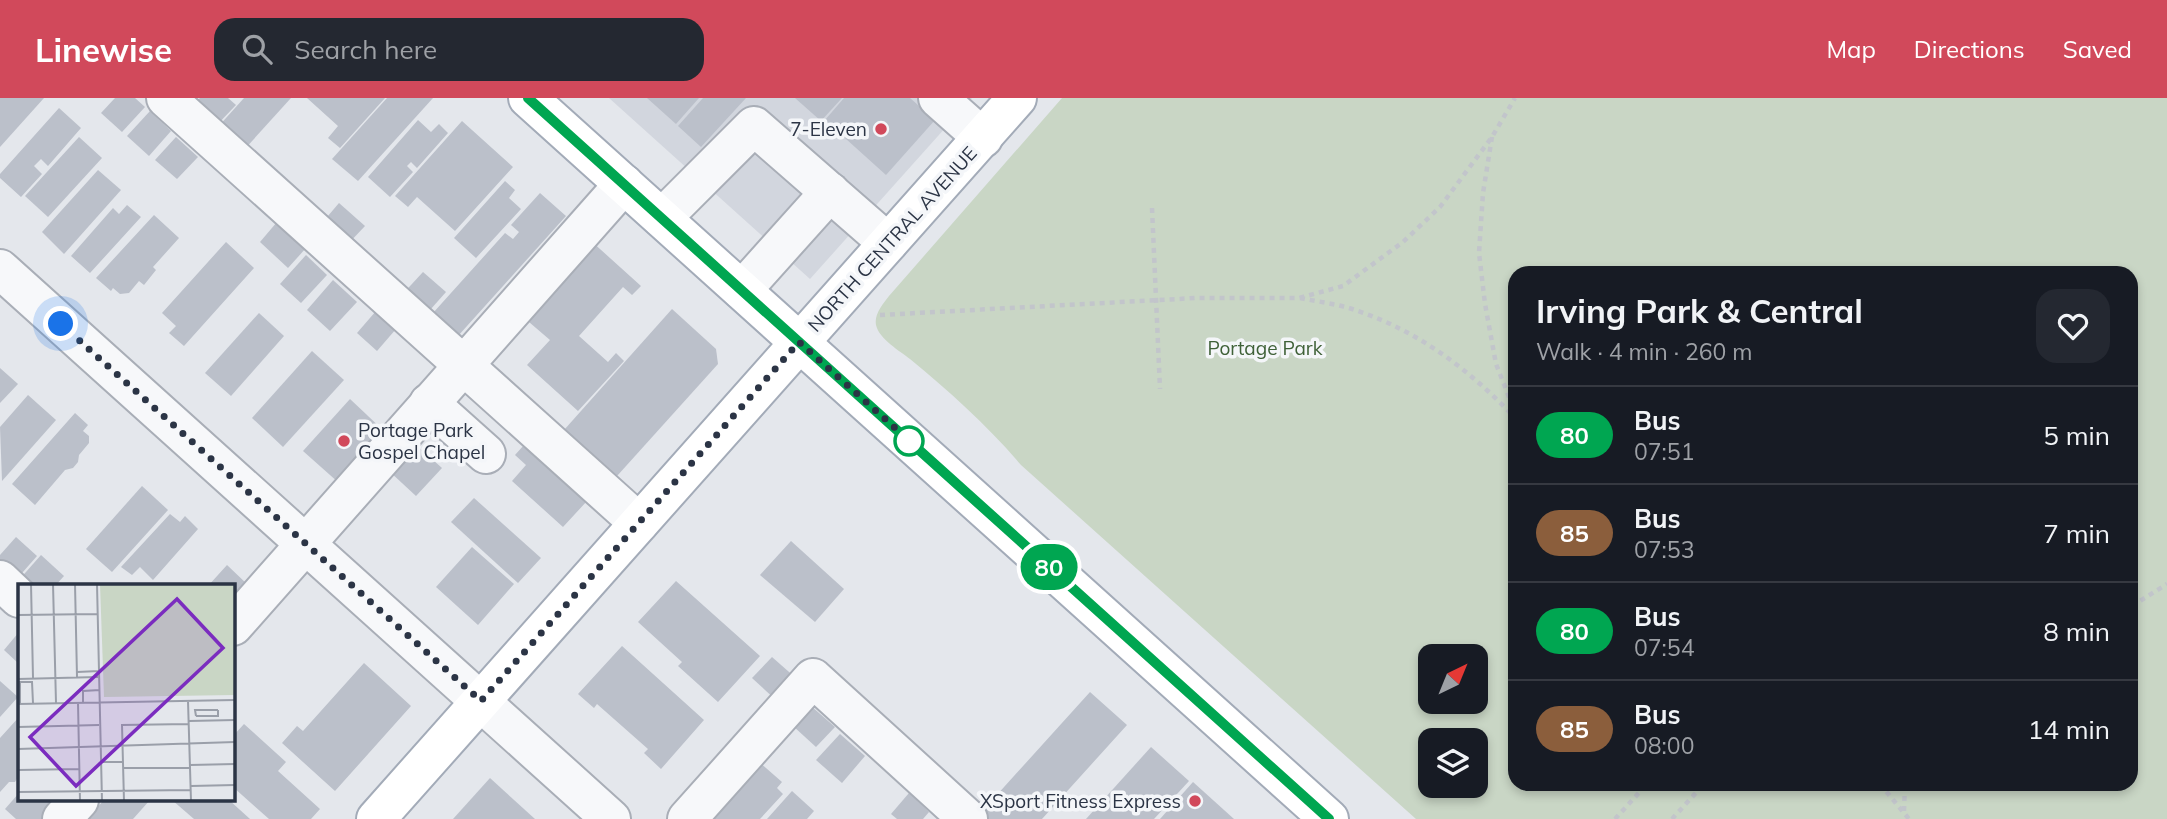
<!DOCTYPE html>
<meta charset="utf-8">
<style>
:root{--surface:#171b24;--page:#242831;--text:#f1f3f6;--muted:#9ea1a6;--line:#363941;--accent:#d1495b}
body{margin:0;font-family:Mulish,sans-serif;background:var(--page);color:var(--text);height:100vh;display:flex;flex-direction:column;font-size:26px;white-space:nowrap}
*{box-sizing:border-box;margin:0}
p{font-size:23px;color:var(--muted)}
.icon{flex:none;width:38px;height:38px;fill:none;stroke:currentColor;stroke-width:2;stroke-linecap:round;stroke-linejoin:round}
.map{position:relative;flex:1;overflow:hidden}
.details{position:absolute;left:1508px;top:168px;width:630px;height:525px;display:flex;flex-direction:column;background:var(--surface);border-radius:21px;box-shadow:0 4px 10px #0003}
.details>*{flex:none}
.badge{padding:0 14px;border-radius:23px;font-size:24px;line-height:46px}
.needle{width:46px;rotate:43deg}
.controls{position:absolute;left:1418px;top:546px;display:grid;gap:14px}
.controls a{display:grid;place-items:center;width:70px;height:70px;border-radius:14px;background:var(--surface);box-shadow:0 4px 10px #0003;font-size:35px}
.you{position:absolute;width:35px;height:35px;margin:-18px;border:5px solid #fff;border-radius:50%;background:#1a73e8;box-shadow:0 0 0 10px #1a73e833}
.map>.badge{position:absolute;translate:-50% -50%;box-shadow:0 0 0 4px #fff}
.round{display:grid;place-items:center;flex:none;width:74px;height:74px;border-radius:21px;background:var(--page)}
.head{display:flex;align-items:center;justify-content:space-between;height:119px;padding:0 28px}
h1{font-size:33px;font-weight:700;line-height:52px}
ul{padding:0;list-style:none}
li{display:flex;align-items:center;gap:21px;height:98px;padding:0 28px;border-top:2px solid var(--line)}
li div{flex:1}
li b{display:block;font-size:26px}
li em{font-style:normal}
li .badge{min-width:77px;font-weight:700;text-align:center}
header{display:flex;align-items:center;gap:42px;box-sizing:border-box;height:98px;padding:0 35px;background:var(--accent);color:#fff}
header strong{font-size:33px}
nav{display:flex;gap:38px;margin-inline-start:auto;font-size:24px}
.search{width:490px;height:63px;background:var(--page);display:flex;align-items:center;gap:18px;box-sizing:border-box;padding:0 24px;border-radius:21px;color:var(--muted);font-size:26px}
.map>svg:first-child{display:block}
.built{fill:#d2d6de}
.green{fill:#c9d6c5;fill-rule:evenodd}
.building{fill:#bbc0ca}
.lines{fill:none;stroke-linecap:round;stroke-linejoin:round}
.minor-casing{stroke:#a9aeb7;stroke-width:42}
.major-casing{stroke:#a3abb8;stroke-width:42}
.path{stroke:#c2c5cb;stroke-width:4.5;stroke-dasharray:5 5;stroke-linecap:butt}
.minor{stroke:#f7f8fa;stroke-width:38}
.major{stroke:#fff;stroke-width:38}
.line-casing{stroke:#fff;stroke-width:16}
.line{stroke:#00a651;stroke-width:10}
.walk{stroke:#2b3445;stroke-width:7;stroke-dasharray:0 12.6}
.poi-dot{fill:#d1495b;stroke:#f4f6f9;stroke-width:2.5}
.stop-dot{fill:#fff;stroke:#00a651;stroke-width:3.5}
.labels{text-anchor:middle;stroke-width:7;stroke-linejoin:round;paint-order:stroke}
.poi-label{font-size:19px;fill:#2b3445;stroke:#f4f6f9;text-anchor:end}
.street-label{font-size:19px;fill:#2b3445;stroke:#f4f6f9}
.park-label{font-size:19px;fill:#3f6138;stroke:#f4f6f9}
.inset-road{fill:none;stroke:#9a9fa9;stroke-width:2}
.view{fill:#7b2cbf;fill-opacity:0.15;stroke:#7b2cbf;stroke-width:3.5}
.inset-edge{fill:none;stroke:#2b3445;stroke-width:3.5}
</style>
<header>
<strong>Linewise</strong>
<div class="search"><svg class="icon" aria-label="search" viewBox="0 0 24 24"><circle cx="10" cy="10" r="6"/><path d="M15 15l6 6"/></svg>Search here</div>
<nav><a>Map</a><a>Directions</a><a>Saved</a></nav>
</header>
<div class="map">
<svg width="2167" height="721" viewBox="0 0 2167 721">
<rect width="100%" height="100%" fill="#e4e7ec"/>
<polygon class="built" points="609,0 972,0 810,181"/>
<path class="green" d="M1062 0H2167V721H1416L1021 367C988 328 950 294 910 261 900 253 879 241 876 227 874 216 883 206 889 198ZM1516 175H2132V686H1516ZM1430 558H1475V604H1430ZM1475 642V688H1430V642Z"/>
<g class="building">
<polygon points="0,0 44,0 0,49"/>
<polygon points="115,0 135,0 145,9 122,34 101,15"/>
<polygon points="200,0 228,0 236,7 214,30 191,9"/>
<polygon points="244,0 291,0 243,53 217,30"/>
<polygon points="307,0 385,0 340,50 328,40 338,28"/>
<polygon points="387,0 433,0 358,83 332,61"/>
<polygon points="647,0 699,0 676,26"/>
<polygon points="703,0 746,0 701,49 678,28"/>
<polygon points="795,0 842,0 821,23"/>
<polygon points="844,0 910,0 935,22 886,77 825,22"/>
<polygon points="59,10 81,30 48,68 41,61 34,68 42,76 21,99 0,80 0,76"/>
<polygon points="150,13 171,33 149,58 127,38"/>
<polygon points="418,22 431,34 439,26 448,35 417,70 411,64 407,68 413,74 390,99 368,79"/>
<polygon points="462,23 513,69 455,133 417,99 408,109 395,98"/>
<polygon points="79,39 102,60 48,119 25,98"/>
<polygon points="176,39 198,59 177,81 155,62"/>
<polygon points="98,72 121,92 64,156 42,134"/>
<polygon points="505,83 515,92 509,100 521,111 476,160 454,140"/>
<polygon points="540,95 566,118 449,248 424,225 505,135 513,141 519,134 511,127"/>
<polygon points="339,105 365,128 347,147 322,125"/>
<polygon points="127,107 141,119 90,175 71,158 113,110 119,116"/>
<polygon points="154,117 179,140 153,169 156,172 144,187 139,183 129,195 120,196 113,190 111,193 96,180"/>
<polygon points="277,124 306,150 288,170 260,144"/>
<polygon points="590,142 641,188 632,197 623,189 579,238 608,264 616,255 624,263 578,313 527,267 550,242 522,218"/>
<polygon points="226,144 254,170 184,248 169,235 176,228 162,215"/>
<polygon points="306,157 327,177 301,205 280,186"/>
<polygon points="423,174 446,194 422,221 399,200"/>
<polygon points="333,182 357,204 330,233 307,212"/>
<polygon points="672,211 716,251 718,266 608,388 556,341"/>
<polygon points="376,213 396,231 377,253 357,235"/>
<polygon points="259,215 284,238 231,298 205,275"/>
<polygon points="312,253 344,282 283,349 252,320"/>
<polygon points="0,270 18,286 0,305"/>
<polygon points="28,297 56,322 2,383 0,329"/>
<polygon points="350,301 385,334 339,385 303,353"/>
<polygon points="75,315 88,327 83,333 89,338 89,345 79,357 78,364 73,370 65,372 35,407 12,386"/>
<polygon points="414,345 442,370 416,398 389,373"/>
<polygon points="524,347 587,403 563,429 512,383 526,367 515,357"/>
<polygon points="142,388 168,412 112,474 86,451"/>
<polygon points="474,400 541,460 518,485 451,424"/>
<polygon points="170,416 180,424 185,418 198,431 153,482 140,469 132,477 121,469"/>
<polygon points="16,439 37,458 15,483 0,469 0,457"/>
<polygon points="791,443 844,491 815,524 760,477"/>
<polygon points="472,449 514,486 478,527 436,489"/>
<polygon points="41,457 64,478 55,488 24,488 18,483"/>
<polygon points="227,467 248,487 233,505 233,488 208,488"/>
<polygon points="676,483 760,558 718,604 678,568 682,564 638,524"/>
<polygon points="19,534 19,566 4,552"/>
<polygon points="622,548 704,622 661,671 644,655 648,651 597,606 594,610 578,596"/>
<polygon points="772,559 797,581 777,603 752,580"/>
<polygon points="364,565 411,608 335,693 282,645 297,628 303,633"/>
<polygon points="0,583 18,599 0,619"/>
<polygon points="1090,594 1127,627 1042,721 975,721 971,718 983,706 986,709"/>
<polygon points="811,608 835,629 816,649 793,628"/>
<polygon points="19,619 19,677 15,684 9,684 0,694 0,640"/>
<polygon points="244,626 286,664 278,673 320,711 311,721 269,721 233,689 233,638"/>
<polygon points="840,636 865,658 842,685 816,662"/>
<polygon points="1151,649 1189,683 1154,721 1086,721"/>
<polygon points="759,664 782,684 777,690 783,696 760,721 708,721"/>
<polygon points="490,680 535,721 453,721"/>
<polygon points="1193,684 1234,721 1160,721"/>
<polygon points="792,693 814,713 807,721 767,721"/>
<polygon points="19,695 19,702 65,702 48,721 16,721 5,711"/>
<polygon points="909,695 929,714 923,721 897,721 891,716"/>
<polygon points="104,702 150,702 133,721 87,721"/>
<polygon points="172,702 229,702 250,721 194,721"/>
</g>
<g class="lines">
<g class="minor-casing">
<g id="minor">
<polyline points="166,0 639,425"/>
<polyline points="938,0 983,40"/>
<polyline points="662,120 754,28 888,145"/>
<polyline points="0,171 611,721"/>
<polyline points="742,192 830,94"/>
<polyline points="429,305 486,356"/>
<polyline points="0,482 19,500"/>
<polyline points="233,528 624,86"/>
<polyline points="62,721 79,702"/>
<polyline points="687,721 813,580 968,721"/>
</g>
</g>
<g class="major-casing">
<g id="major">
<polyline points="528,0 1329,721"/>
<polyline points="376,721 1017,0"/>
</g>
</g>
<g class="path">
<polyline points="1492,39 1483,95 1479,155 1485,206 1496,266 1516,317"/>
<polyline points="1152,110 1160,291"/>
<path d="M1300 200C1319 204 1339 206 1358 213 1420 234 1471 273 1516 321"/>
<polyline points="880,217 1196,200 1299,200 1343,188 1403,144 1440,109 1492,39 1515,0"/>
<polyline points="2132,508 2167,486"/>
<polyline points="1880,686 1909,721"/>
<polyline points="1904,713 1905,686"/>
<polyline points="1615,721 1647,686"/>
<polyline points="1672,721 1704,686"/>
</g>
<use href="#minor" class="minor"/>
<use href="#major" class="major"/>
</g>
<g class="lines">
<g class="line-casing">
<polyline id="line" points="528,0 1329,721"/>
</g>
<use href="#line" class="line"/>
<polyline class="walk" points="61,226 481,603 799,244 912,345 909,343"/>
</g>
<g class="poi-dot">
<circle cx="881" cy="31" r="7"/>
<circle cx="344" cy="343" r="7"/>
<circle cx="1195" cy="703" r="7"/>
</g>
<circle class="stop-dot" cx="909" cy="343" r="14"/>
<g class="labels">
<g class="poi-label">
<text x="867" y="38">7-Eleven</text>
<text x="358" y="339" text-anchor="start">Portage Park<tspan x="358" dy="22">Gospel Chapel</tspan></text>
<text x="1181" y="710">XSport Fitness Express</text>
</g>
<g class="street-label">
<text transform="translate(892 141) rotate(-48)" y="7">NORTH CENTRAL AVENUE</text>
</g>
<g class="park-label">
<text x="1265" y="257">Portage Park</text>
</g>
</g>
<g transform="translate(18 486)">
<rect width="217" height="217" fill="#e4e7ec"/>
<path d="M82 0H217V111L86 113Z" fill="#c9d6c5"/>
<path class="inset-road" d="M13 0 15 94M35 0 38 119M57 0 59 93M79 0 84 217M0 31 80 30M59 88 81 87M0 95 80 93M170 117 173 217M65 118V107L82 106M60 119 62 217M0 120 217 116M2 120V98H14L15 119M178 132H200V126M178 132 177 126H200M171 137 217 136M0 143 81 141M0 165 217 158M83 178H105M172 181 217 180M105 184H172M0 186 61 185M173 202 217 201M0 208 173 206M106 217 104 141 171 140"/>
<path class="view" d="M159 15 205 64 58 202 12 153Z"/>
<rect width="217" height="217" class="inset-edge"/>
</g>
</svg>
<div class="controls">
<a><svg class="needle" viewBox="-14 -14 28 28"><path d="M0-13l5 13h-10z" fill="#e53935"/><path d="M0 13l5-13h-10z" fill="#9ea1a6"/></svg></a>
<a><svg class="icon" aria-label="layers" viewBox="0 0 24 24"><path d="M12 4l9 5-9 5-9-5zM3 14l9 5 9-5"/></svg></a>
</div>
<div class="you" style="left:61px;top:226px"></div>
<b class="badge" style="left:1049px;top:469px;background:#00a651;color:#fff">80</b>
<section class="details">
<div class="head"><div><h1>Irving Park &amp; Central</h1><p>Walk · 4 min · 260 m</p></div><a class="round"><svg class="icon" aria-label="heart" viewBox="0 0 24 24"><path d="M12 20l-8-8c-3-5 5-10 8-4 3-6 11-1 8 4z"/></svg></a></div>
<ul>
<li><span class="badge" style="background:#00a651;color:#fff">80</span><div><b>Bus</b><p>07:51</p></div><em>5 min</em></li>
<li><span class="badge" style="background:#8b5e3c;color:#fff">85</span><div><b>Bus</b><p>07:53</p></div><em>7 min</em></li>
<li><span class="badge" style="background:#00a651;color:#fff">80</span><div><b>Bus</b><p>07:54</p></div><em>8 min</em></li>
<li><span class="badge" style="background:#8b5e3c;color:#fff">85</span><div><b>Bus</b><p>08:00</p></div><em>14 min</em></li>
</ul>
</section>
</div>
